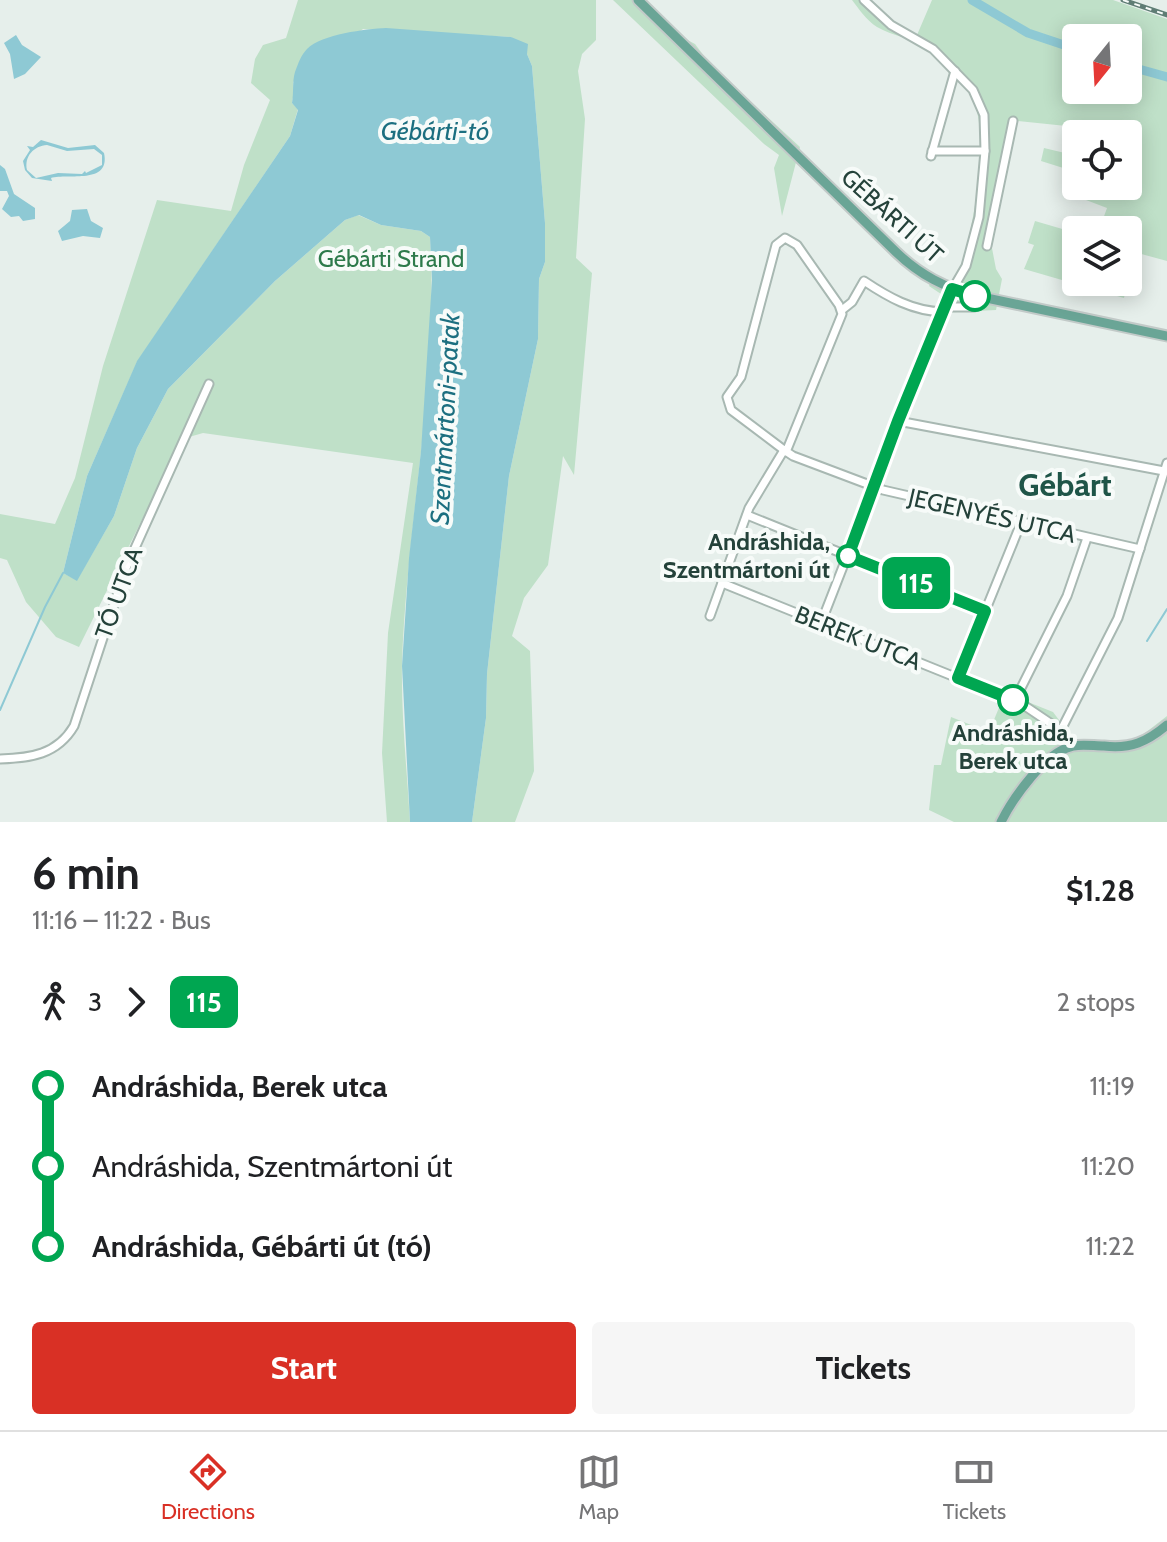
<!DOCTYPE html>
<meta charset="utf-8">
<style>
:root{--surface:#fff;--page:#f6f6f6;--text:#202124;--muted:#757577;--line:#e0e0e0;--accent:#d93025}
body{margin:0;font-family:Cabin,sans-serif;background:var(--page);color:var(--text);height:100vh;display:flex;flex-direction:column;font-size:30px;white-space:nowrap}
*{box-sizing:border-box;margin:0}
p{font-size:26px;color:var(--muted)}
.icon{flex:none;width:44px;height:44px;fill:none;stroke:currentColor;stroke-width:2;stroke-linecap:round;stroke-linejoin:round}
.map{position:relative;height:822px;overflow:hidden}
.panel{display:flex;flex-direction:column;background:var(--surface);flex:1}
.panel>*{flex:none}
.badge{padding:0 16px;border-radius:12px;font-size:28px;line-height:52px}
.needle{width:52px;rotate:198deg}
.tools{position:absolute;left:1062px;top:24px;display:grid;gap:16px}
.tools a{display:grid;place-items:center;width:80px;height:80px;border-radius:8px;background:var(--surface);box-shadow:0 4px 20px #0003;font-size:40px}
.map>.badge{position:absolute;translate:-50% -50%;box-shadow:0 0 0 4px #fff}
.legs{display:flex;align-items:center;gap:12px;height:88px;padding:0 32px;font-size:26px}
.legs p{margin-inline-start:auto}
.overview{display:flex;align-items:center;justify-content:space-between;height:136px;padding:0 32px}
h1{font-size:44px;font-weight:700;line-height:60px}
.action{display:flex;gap:16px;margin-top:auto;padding:16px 32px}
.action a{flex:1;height:92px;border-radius:8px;background:var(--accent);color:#fff;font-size:32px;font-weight:700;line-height:92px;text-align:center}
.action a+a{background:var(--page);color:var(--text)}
ul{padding:0 32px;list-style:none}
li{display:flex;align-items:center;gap:28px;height:80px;font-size:30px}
li i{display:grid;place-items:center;width:12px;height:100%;margin:0 10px;background:currentColor}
li i::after{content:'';width:20px;height:20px;margin:-10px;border:6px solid;border-radius:50%;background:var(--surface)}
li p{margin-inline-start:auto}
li:first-child i{background:linear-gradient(#0000 50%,currentColor 0)}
li:last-child i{background:linear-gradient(currentColor 50%,#0000 0)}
.tab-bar{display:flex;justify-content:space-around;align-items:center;height:112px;border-top:2px solid var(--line);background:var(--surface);font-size:22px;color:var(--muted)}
.tab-bar a{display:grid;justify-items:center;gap:4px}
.tab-bar .selected{color:var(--accent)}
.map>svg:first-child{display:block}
.green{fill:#bfe0c8;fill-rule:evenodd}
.water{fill:#8ec9d4;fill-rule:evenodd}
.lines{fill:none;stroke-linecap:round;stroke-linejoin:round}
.stream{stroke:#8ec9d4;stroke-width:2}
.river{stroke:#8ec9d4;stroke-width:9}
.minor-casing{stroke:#a8b8b2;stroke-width:11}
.major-casing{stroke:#c2cac8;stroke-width:13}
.minor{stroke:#fff;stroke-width:7}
.major{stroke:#6aa596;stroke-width:9}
.rail-casing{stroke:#5f7d75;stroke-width:5}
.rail{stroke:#f7fbf9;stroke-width:2;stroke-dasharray:6;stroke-linecap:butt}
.line-1-casing{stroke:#fff;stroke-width:18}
.line-1{stroke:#00a651;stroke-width:12}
.stop-1-dot{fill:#fff;stroke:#00a651;stroke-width:4}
.labels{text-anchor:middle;stroke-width:8;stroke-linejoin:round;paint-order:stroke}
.street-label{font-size:24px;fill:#24423a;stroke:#f7fbf9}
.park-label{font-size:24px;fill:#2d7a4b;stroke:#f7fbf9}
.stop-label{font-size:24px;font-weight:bold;fill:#24423a;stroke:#f7fbf9;text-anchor:end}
.water-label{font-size:26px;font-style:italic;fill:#1c6f80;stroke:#f7fbf9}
.district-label{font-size:32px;font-weight:bold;fill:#1f5548;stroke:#f7fbf9}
</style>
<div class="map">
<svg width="1167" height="822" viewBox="0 0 1167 822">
<rect width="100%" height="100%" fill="#e6efeb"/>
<g class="green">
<path d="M298 0H596V40L582 54 578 71 585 119 576 258 592 273 574 475 563 456 548 565 524 598 512 636 530 651 534 771 515 822H472L486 718 487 674 509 476 538 339 539 279 545 262V223L532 66 527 54 511 37 363 29 293 82 294 92 292 103 298 109 290 136 137 362 87 476 63 573 77 580 114 516 137 448 168 389 275 281 345 220 358 215 381 225 421 231 430 237C439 379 407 521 402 663 401 716 407 770 410 822H387L382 753 388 633 413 463 203 433 182 439 79 647 56 637 26 602 7 560 0 558V514L55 524 75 478 103 366 157 200 231 211 244 165 270 100 251 83 255 59 263 45 286 38Z"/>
<polygon points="613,0 643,0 678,35 695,44 710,64 800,147 782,216 774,168 779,155 764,144"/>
<path d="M852 0H867L884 17 917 35 932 0H1113L1167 19V261L1134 252 1128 279V230H1099L1107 208 1086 200 1090 186H1128V134H1076V172L1041 161 1044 148 1069 154 1076 127 1018 121 991 243 996 269 1002 279 996 310 938 313 944 296 929 286 934 275 952 284 957 279C972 238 991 140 973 99 966 84 940 59 927 49 913 38 892 36 877 27 866 20 859 9 852 0ZM1076 38H1128V90H1076Z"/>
<polygon points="1035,221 1076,233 1076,282 1127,282 1124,298 1024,269 1034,245 1028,243"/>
<polygon points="1005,693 1053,712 1074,740 1136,740 1167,716 1167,822 954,822 929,810 934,765 941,765 951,717 989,732"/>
</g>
<g class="water">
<path d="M386 28 511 37 528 44 527 54 532 66 545 223V262L539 279 538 339 509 476 487 674 486 718 472 822H410L402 666 409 558 421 451 432 280 430 237 421 231 381 225 359 215 345 220 275 281 168 389 137 448 114 516 77 581 63 573 87 476 137 361 290 136 298 110 292 103C294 92 292 82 295 72 298 64 301 55 307 49 322 34 366 29 386 28Z"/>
<polygon points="16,35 22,45 41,57 25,74 14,79 10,54 4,43"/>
<path d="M41 140 68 148 95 145 104 153C111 185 68 173 51 178L52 181 32 178 25 170 23 161 30 150 27 146 33 147ZM47 145 67 151 94 149 102 155V165L86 173 85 171 82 174 58 173 36 178 27 170C24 156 34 146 47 145Z"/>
<polygon points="0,165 5,169 14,194 35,208 35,219 23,221 19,216 11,217 2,209 9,196 7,191 0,191"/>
<polygon points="87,209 91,221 103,228 100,238 83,236 62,241 58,231 70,221 72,210"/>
</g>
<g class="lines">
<g class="stream">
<polyline points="1147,641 1167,609"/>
<polyline points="0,710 45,607 63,573"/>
</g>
<g class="river">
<polyline points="972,0 1028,33 1076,49"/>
<polyline points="1128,66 1167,77"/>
</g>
<g class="minor-casing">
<g id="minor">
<polyline points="932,151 985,151"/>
<polyline points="931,156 955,71"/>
<polyline points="987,246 1013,121"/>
<polyline points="944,307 974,307"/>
<path d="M842 310 852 302 864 281C888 297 912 311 943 312"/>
<polyline points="898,421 1164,471"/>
<polyline points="786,452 842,314 839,305 797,245 785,238 776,245 741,377 727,397 731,410 784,450 793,456 883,490 1140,549"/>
<polyline points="747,515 985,611"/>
<polyline points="722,583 1022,704 1056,727 1069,747"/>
<polyline points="710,616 749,508 784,450"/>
<polyline points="821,623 948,297 966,266 979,217 985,151 984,115 973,90 933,49 891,25 864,0"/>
<polyline points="958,678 1021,523"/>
<polyline points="1015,700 1067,596 1087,538"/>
<polyline points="1060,732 1118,618 1167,463"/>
<path d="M0 759C30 758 57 755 74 726L126 568 209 384"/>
</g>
</g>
<g class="major-casing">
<g id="major">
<path d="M638 0 896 252C920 275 945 288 977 296L1167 336"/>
<path d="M1001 822C1013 798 1045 752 1073 746 1083 744 1094 746 1104 746 1131 749 1147 742 1167 725"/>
</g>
</g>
<use href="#minor" class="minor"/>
<use href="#major" class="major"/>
<g class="rail-casing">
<polyline id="rail" points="1123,0 1167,15"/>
</g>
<use href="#rail" class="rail"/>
</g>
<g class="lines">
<g class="line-1-casing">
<polyline id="line-1" points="975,296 952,289 898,421 848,556 985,611 958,678 1013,700"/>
</g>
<use href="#line-1" class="line-1"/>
</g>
<g class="stop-1-dot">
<circle cx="975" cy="296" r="14"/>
<circle cx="848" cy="556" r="10"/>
<circle cx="1013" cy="700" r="14"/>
</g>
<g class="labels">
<g class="street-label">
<text transform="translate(892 216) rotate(42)" y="8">GÉBÁRTI ÚT</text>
<text transform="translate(992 516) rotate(13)" y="8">JEGENYÉS UTCA</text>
<text transform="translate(119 593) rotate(-70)" y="8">TÓ UTCA</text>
<text transform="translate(858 638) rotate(22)" y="8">BEREK UTCA</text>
</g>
<g class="park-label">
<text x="391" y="267">Gébárti Strand</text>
</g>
<g class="stop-label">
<text x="830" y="550">Andráshida,<tspan x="830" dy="28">Szentmártoni út</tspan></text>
<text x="1013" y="741" text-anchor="middle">Andráshida,<tspan x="1013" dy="28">Berek utca</tspan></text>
</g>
<g class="water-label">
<text x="435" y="140">Gébárti-tó</text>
<text transform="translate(445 419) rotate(-87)" y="9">Szentmártoni-patak</text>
</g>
<g class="district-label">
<text x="1065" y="496">Gébárt</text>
</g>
</g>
</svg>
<div class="tools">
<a><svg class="needle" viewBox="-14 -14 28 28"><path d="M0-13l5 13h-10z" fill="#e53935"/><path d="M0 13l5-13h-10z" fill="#757577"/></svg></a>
<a><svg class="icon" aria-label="locate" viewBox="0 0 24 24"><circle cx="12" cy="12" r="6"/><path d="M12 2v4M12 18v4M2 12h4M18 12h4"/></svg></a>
<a><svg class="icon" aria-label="layers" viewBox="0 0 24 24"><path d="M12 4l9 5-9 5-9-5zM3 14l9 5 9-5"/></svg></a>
</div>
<b class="badge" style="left:916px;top:583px;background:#00a651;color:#fff">115</b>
</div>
<section class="panel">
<div class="overview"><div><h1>6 min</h1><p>11:16 – 11:22 · Bus</p></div><b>$1.28</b></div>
<div class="legs"><svg class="icon" aria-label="walk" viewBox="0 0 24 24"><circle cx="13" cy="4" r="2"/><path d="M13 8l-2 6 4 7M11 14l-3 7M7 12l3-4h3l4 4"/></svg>3<svg class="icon" aria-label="forward" viewBox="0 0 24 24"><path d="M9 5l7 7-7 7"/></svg><b class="badge" style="background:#00a651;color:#fff">115</b><p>2 stops</p></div>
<ul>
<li><i style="color:#00a651"></i><b>Andráshida, Berek utca</b><p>11:19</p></li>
<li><i style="color:#00a651"></i><span>Andráshida, Szentmártoni út</span><p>11:20</p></li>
<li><i style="color:#00a651"></i><b>Andráshida, Gébárti út (tó)</b><p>11:22</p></li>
</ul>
<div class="action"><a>Start</a><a>Tickets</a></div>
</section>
<nav class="tab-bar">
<a class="selected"><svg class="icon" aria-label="directions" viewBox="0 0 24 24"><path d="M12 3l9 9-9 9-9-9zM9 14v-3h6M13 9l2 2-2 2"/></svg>Directions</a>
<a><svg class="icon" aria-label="map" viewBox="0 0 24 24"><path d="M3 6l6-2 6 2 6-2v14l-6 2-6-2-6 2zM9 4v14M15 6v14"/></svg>Map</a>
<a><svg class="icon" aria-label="tickets" viewBox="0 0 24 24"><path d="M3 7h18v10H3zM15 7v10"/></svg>Tickets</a>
</nav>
